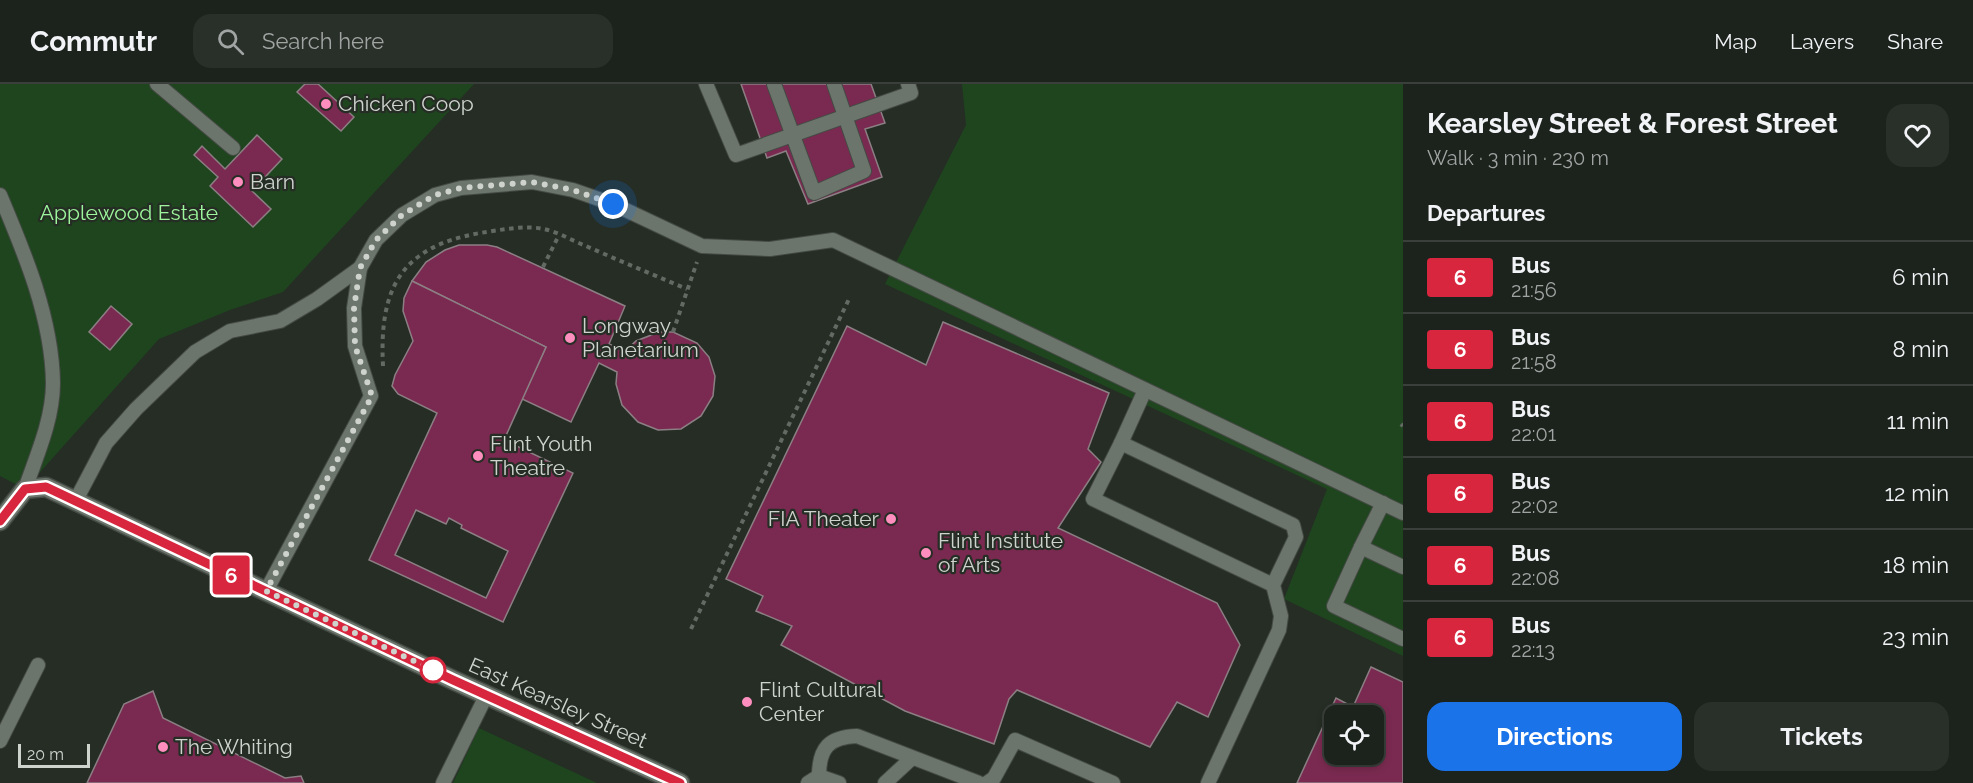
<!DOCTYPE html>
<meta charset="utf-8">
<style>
:root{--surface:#1c221c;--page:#292f29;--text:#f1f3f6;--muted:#a0a4a3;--line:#3a3f3b;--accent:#1a73e8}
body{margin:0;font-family:Raleway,sans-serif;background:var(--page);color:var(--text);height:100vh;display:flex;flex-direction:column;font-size:22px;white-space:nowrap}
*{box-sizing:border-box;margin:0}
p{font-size:20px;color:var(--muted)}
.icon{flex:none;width:33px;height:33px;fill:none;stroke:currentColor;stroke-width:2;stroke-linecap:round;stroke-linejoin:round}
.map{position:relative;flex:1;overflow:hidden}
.details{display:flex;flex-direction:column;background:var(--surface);width:570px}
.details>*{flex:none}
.badge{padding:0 12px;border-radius:4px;font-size:21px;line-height:39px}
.tools{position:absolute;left:1324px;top:621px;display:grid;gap:12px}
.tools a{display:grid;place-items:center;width:60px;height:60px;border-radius:12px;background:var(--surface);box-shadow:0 3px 9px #0003,0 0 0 2px var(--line);font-size:30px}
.scale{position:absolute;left:18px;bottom:15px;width:72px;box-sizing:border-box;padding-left:6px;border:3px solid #ced3ce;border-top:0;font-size:16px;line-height:21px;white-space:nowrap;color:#ced3ce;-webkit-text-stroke:4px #252d25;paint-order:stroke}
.you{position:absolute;width:30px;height:30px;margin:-15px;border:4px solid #fff;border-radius:50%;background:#1a73e8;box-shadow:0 0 0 9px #1a73e833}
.map>.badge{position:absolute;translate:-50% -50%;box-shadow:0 0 0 3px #fff}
h2{padding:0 24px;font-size:22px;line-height:54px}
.round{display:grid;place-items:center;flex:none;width:63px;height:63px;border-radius:18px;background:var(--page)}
.head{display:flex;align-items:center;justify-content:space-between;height:102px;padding:0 24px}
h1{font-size:28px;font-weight:700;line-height:45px}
.cta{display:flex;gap:12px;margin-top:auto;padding:12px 24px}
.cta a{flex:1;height:69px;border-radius:18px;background:var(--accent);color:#fff;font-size:24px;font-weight:700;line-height:69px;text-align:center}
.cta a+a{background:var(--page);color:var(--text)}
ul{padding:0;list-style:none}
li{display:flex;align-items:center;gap:18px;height:72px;padding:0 24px;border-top:2px solid var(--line)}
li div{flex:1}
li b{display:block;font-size:22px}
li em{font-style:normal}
li .badge{min-width:66px;font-weight:700;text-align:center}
header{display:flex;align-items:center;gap:36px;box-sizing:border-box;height:84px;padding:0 30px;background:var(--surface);border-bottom:2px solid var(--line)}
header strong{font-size:28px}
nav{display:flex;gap:33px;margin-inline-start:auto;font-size:21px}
.search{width:420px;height:54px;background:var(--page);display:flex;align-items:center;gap:15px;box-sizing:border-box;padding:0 21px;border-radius:18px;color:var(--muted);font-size:22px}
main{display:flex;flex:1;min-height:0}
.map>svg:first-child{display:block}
.green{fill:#1f451f}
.building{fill:#7a2a50;stroke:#8c7f84;stroke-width:1.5;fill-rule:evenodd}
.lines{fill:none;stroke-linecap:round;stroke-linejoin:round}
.lane-casing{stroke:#444a44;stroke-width:16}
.secondary-casing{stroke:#444a44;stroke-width:21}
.path{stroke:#636a63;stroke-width:4;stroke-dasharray:4.5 4.5;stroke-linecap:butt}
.lane{stroke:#6c756c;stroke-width:14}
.secondary{stroke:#6c756c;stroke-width:18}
.line-casing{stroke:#fff;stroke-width:14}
.line{stroke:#d7263d;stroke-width:9}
.walk{stroke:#ced3ce;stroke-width:6;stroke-dasharray:0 10.8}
.poi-dot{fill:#fe8ebe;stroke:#252d25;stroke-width:2}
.stop-dot{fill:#fff;stroke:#d7263d;stroke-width:3}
.labels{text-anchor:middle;stroke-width:4.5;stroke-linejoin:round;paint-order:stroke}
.poi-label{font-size:21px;fill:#ced3ce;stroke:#252d25;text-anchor:start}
.park-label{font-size:21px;fill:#9df69c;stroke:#252d25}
.street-label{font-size:21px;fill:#ced3ce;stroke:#252d25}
</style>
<header>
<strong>Commutr</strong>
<div class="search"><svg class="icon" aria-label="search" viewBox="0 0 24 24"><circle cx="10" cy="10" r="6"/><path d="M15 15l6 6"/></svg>Search here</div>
<nav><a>Map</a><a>Layers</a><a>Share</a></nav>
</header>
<main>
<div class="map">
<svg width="1403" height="699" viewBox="0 0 1403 699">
<rect width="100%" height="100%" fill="#252d25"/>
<g class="green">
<polygon points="0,0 474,0 283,208 230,226 159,255 25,405 0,392"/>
<polygon points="962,0 1403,0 1403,572 1284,515 1327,405 885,200 966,41"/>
<polygon points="479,644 597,699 453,699"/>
</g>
<g class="building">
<polygon points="305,0 318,0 354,33 341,47 297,8"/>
<polygon points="741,0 871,0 885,39 865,45 882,93 808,120 786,67 767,74"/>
<polygon points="257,51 282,75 252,107 271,125 253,143 210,102 218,93 194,71 202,62 225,85"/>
<polygon points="459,161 487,161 497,163 625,222 609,260 625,267 636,257 659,248 673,248 697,259 709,273 715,292 713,312 701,332 681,345 658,346 638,338 622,321 616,300 617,288 599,279 571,338 522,315 546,263 412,197 426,178 445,166"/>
<path d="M412 197 546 263 504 356 573 389 503 538 369 476 437 329 398 310 392 302 395 291 413 257 403 227 404 214ZM416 426 446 440 449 434 462 441 461 444 508 467 486 514 395 471Z"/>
<polygon points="111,222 132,240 110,266 89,248"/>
<polygon points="943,238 1109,309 1088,365 1101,378 1058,444 1217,519 1240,561 1208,633 1177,618 1150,663 1017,606 1009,615 994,660 905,627 781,561 792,542 756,527 763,512 726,495 847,242 926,281"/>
<path d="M1371 583 1403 598V699H1297L1336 614 1353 623ZM1335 632H1374V670H1335Z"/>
<polygon points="153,607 163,634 285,694 301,692 304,699 87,699 124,620"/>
</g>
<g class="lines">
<g class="lane-casing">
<g id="lane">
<polyline points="157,0 233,64"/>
<polyline points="706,0 736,71 911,9 908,0"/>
<polyline points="774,0 814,109 864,87 834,0"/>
<path d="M0 111C25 170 52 234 53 299 53 335 37 371 25 405"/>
<polyline points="1121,359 1145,306"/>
<polyline points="76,416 106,359 136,325 195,268 230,247 280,237 317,215 360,184"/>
<polyline points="1361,463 1383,419"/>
<polyline points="1403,483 1361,463 1334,522 1403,555"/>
<polyline points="266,507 371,312 355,262 354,224 360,184 376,156 402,131 435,111 461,104 532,98 573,106 613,120 702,162 770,165 833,156 1403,429"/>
<polyline points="0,657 38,581"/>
<path d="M819 692C819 664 829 653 857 652L979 699"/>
<polyline points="443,699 487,610"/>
<polyline points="808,699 819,692 839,699"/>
<polyline points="885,699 912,674"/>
<polyline points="987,699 994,694 1015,656 1113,699"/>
<polyline points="1208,699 1279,546 1281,532 1273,501 1296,453 1293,441 1121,359 1093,415 1273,501"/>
</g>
</g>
<g class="secondary-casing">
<polyline id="secondary" points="0,437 25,405 46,403 453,596 680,699"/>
</g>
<g class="path">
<polyline points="543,183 559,151"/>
<polyline points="673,248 697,178"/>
<path d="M383 282C379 205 400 163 480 149 500 146 524 141 544 145 558 148 573 157 586 162 620 177 654 191 687 205"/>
<polyline points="1401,340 1403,342"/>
<polyline points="691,545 849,215"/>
</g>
<use href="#lane" class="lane"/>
<use href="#secondary" class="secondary"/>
</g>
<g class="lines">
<g class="line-casing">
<polyline id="line" points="0,437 25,405 46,403 453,596 680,699"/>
</g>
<use href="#line" class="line"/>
<polyline class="walk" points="433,586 266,507 372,312 355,262 354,224 360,184 376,156 402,131 435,111 461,104 532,98 573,106 613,120"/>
</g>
<g class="poi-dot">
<circle cx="326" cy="20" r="6"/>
<circle cx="238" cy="98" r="6"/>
<circle cx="570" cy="254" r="6"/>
<circle cx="478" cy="372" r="6"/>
<circle cx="891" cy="435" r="6"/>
<circle cx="926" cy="469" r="6"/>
<circle cx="747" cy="618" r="6"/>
<circle cx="163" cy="663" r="6"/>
</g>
<circle class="stop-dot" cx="433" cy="586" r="12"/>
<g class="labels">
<g class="poi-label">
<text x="338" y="27">Chicken Coop</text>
<text x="250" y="105">Barn</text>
<text x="582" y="249">Longway<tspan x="582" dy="24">Planetarium</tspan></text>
<text x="490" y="367">Flint Youth<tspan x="490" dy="24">Theatre</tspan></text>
<text x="879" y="442" text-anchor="end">FIA Theater</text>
<text x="938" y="464">Flint Institute<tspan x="938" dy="24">of Arts</tspan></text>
<text x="759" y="613">Flint Cultural<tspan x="759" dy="24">Center</tspan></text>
<text x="175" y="670">The Whiting</text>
</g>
<g class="park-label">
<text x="129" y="136">Applewood Estate</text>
</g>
<g class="street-label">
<text transform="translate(558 619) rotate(24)" y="7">East Kearsley Street</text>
</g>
</g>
</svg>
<div class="tools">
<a><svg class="icon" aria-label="locate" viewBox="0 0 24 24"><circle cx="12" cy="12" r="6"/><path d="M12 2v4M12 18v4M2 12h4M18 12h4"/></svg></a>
</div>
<div class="scale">20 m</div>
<div class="you" style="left:613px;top:120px"></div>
<b class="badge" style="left:231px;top:491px;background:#d7263d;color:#fff">6</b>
</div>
<section class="details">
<div class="head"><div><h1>Kearsley Street &amp; Forest Street</h1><p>Walk · 3 min · 230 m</p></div><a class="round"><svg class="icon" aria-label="heart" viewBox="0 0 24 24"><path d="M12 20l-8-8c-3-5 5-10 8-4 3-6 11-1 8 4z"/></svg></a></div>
<h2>Departures</h2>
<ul>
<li><span class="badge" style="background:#d7263d;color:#fff">6</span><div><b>Bus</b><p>21:56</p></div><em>6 min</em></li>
<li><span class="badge" style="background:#d7263d;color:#fff">6</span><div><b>Bus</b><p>21:58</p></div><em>8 min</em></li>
<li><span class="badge" style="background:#d7263d;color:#fff">6</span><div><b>Bus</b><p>22:01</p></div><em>11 min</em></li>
<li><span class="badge" style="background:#d7263d;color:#fff">6</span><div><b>Bus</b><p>22:02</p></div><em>12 min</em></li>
<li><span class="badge" style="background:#d7263d;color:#fff">6</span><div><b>Bus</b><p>22:08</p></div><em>18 min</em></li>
<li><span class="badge" style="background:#d7263d;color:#fff">6</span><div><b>Bus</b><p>22:13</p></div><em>23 min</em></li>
</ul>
<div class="cta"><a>Directions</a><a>Tickets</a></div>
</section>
</main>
